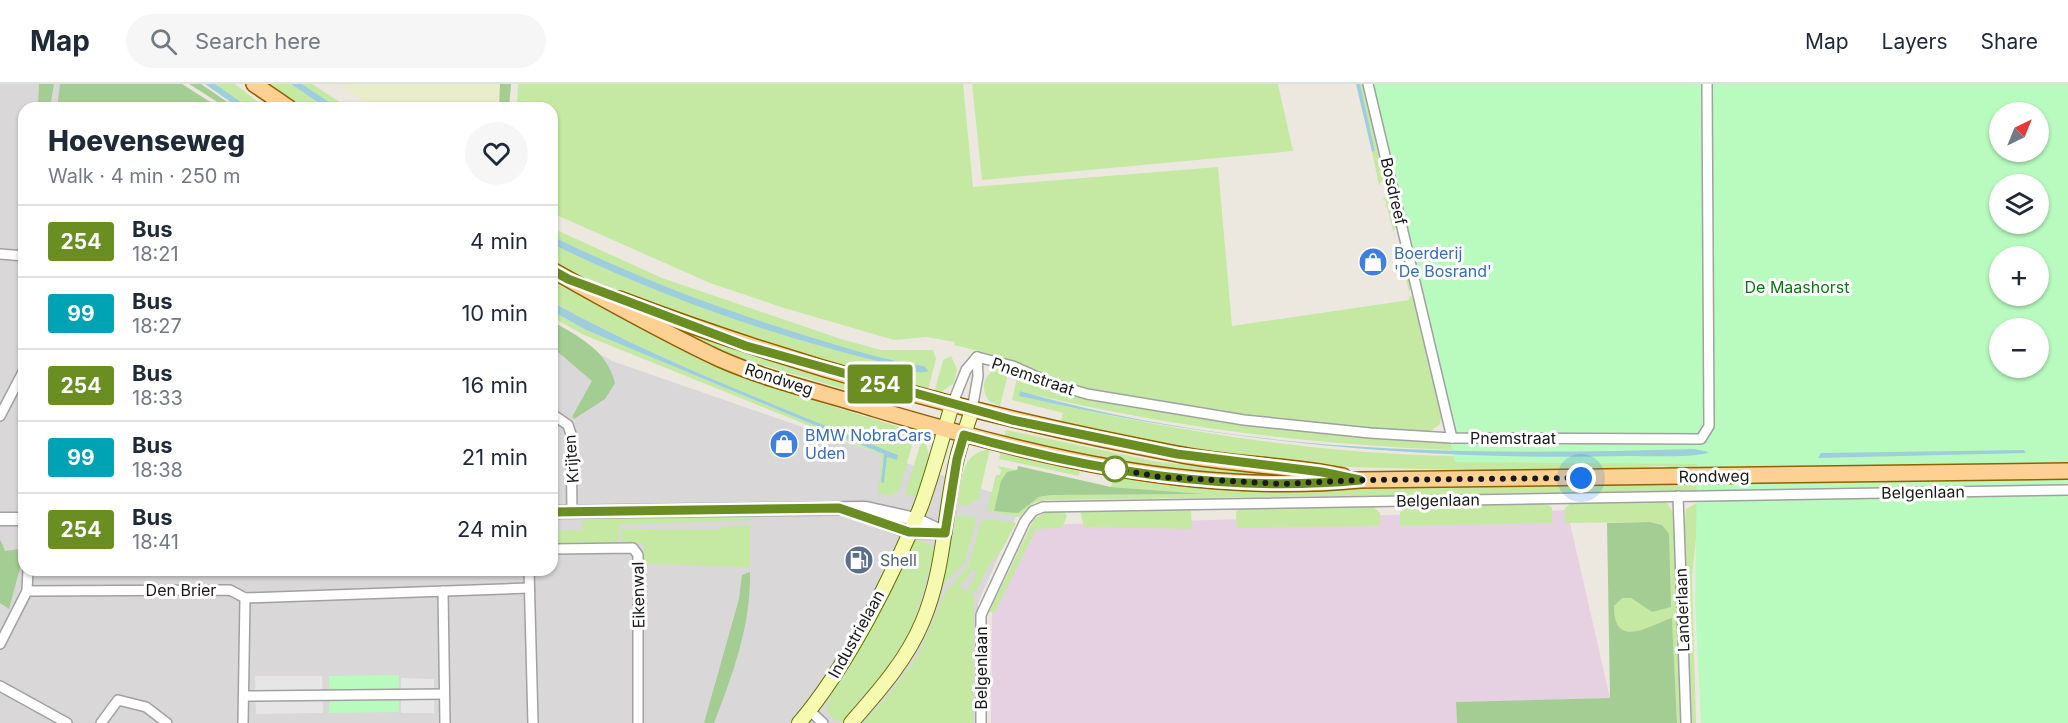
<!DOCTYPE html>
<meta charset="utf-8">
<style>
:root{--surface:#fff;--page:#f6f6f7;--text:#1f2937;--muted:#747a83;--line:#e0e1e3}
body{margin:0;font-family:Inter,sans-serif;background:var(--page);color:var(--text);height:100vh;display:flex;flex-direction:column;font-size:22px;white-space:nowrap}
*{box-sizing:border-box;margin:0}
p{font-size:20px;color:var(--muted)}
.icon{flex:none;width:33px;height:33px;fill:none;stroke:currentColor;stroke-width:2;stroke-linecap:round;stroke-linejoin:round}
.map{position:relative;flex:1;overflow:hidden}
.drawer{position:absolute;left:18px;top:18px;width:540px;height:474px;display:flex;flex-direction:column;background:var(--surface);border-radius:18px;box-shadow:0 2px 4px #0004}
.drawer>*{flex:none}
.badge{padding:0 12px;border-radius:4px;font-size:21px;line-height:39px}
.needle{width:39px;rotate:43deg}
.controls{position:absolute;left:1989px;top:18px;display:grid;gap:12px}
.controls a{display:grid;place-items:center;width:60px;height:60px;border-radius:50%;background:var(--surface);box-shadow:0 2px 4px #0004;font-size:30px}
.you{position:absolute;width:30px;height:30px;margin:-15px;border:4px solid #fff;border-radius:50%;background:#1a73e8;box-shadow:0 0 0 9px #1a73e833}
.map>.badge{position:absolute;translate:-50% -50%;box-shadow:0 0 0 3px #fff}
.round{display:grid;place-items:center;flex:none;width:63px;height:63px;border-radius:32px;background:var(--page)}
.overview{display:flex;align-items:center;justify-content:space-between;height:102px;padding:0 30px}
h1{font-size:28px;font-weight:800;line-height:45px}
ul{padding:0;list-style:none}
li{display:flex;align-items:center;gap:18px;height:72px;padding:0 30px;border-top:2px solid var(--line)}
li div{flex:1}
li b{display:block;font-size:22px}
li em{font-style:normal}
li .badge{min-width:66px;font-weight:700;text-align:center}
header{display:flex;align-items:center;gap:36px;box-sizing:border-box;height:84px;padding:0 30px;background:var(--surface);border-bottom:2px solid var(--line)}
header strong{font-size:28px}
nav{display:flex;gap:33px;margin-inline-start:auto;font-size:21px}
.search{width:420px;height:54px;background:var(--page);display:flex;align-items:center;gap:15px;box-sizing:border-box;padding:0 21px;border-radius:33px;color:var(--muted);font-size:22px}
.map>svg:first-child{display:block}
.residential{fill:#d9d7d7}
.industrial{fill:#e6d1e2}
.farmland{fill:#eaedc9}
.grass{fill:#c5e9a3;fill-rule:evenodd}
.forest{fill:#a4cd93}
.park{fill:#b9fabf;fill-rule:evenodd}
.parking{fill:#e6e6e6}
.water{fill:#9ecedc}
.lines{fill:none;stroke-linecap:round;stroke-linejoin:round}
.minor-casing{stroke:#a1a1a1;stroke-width:12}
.tertiary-casing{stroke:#a1a1a1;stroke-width:15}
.secondary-casing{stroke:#647003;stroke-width:16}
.primary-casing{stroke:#916100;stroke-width:18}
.minor{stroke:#fff;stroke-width:9}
.tertiary{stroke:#fff;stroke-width:12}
.secondary{stroke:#f6fab0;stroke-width:14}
.primary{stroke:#fdd094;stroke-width:15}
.line-casing{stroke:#fff;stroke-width:14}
.line{stroke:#6b8e23;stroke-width:9}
.walk{stroke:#1a1a1a;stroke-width:6;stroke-dasharray:0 10.8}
.stop-dot{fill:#fff;stroke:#6b8e23;stroke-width:3}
.labels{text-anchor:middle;stroke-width:6;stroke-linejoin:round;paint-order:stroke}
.street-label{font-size:16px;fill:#1a1a1a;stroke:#fff}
.shop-label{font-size:16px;fill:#366cbe;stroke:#fff;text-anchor:start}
.park-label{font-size:16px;fill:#097813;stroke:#fff}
.service-label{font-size:16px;fill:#4e5e75;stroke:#fff;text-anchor:start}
</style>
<header>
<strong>Map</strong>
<div class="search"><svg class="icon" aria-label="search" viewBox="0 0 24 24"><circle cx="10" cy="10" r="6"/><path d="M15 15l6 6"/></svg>Search here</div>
<nav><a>Map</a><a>Layers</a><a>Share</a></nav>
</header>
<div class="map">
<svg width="2068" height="639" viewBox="0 0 2068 639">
<rect width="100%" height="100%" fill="#ede8df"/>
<polygon class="residential" points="0,0 152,0 186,24 24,24 24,486 552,486 552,243 612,277 1022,419 978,519 978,639 0,639"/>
<polygon class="industrial" points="1567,426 1610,614 1456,619 1457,639 991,639 992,521 1035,441"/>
<polygon class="farmland" points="338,0 500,0 499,24 374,24"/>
<g class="grass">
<polygon points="215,0 235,0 266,24 250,24"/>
<polygon points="265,0 291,0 326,24 300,24"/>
<polygon points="302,0 312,0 349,24 338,24"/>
<path d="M518 0H963L973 103 1218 83 1232 242 1409 216V212L1413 213 1442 329 1440 340 1428 349C1316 342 1198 331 1088 306 1061 300 1038 286 1012 276 993 270 973 266 954 261L955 258 926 253 894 256 784 224 710 199 552 129V24H517Z"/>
<polygon points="972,0 1278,0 1293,67 982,96"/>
<polygon points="1360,0 1363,0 1385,92 1379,101 1372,68 1375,67"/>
<polygon points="1381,114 1391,115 1397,143 1390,150 1393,146 1385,116"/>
<path d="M552 144 662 194 841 255 881 266H933L936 275 927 310 669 229 566 185 552 178V160C667 216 788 255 913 287H929L924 282C883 276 843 263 804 251 717 224 633 192 552 152Z"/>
<polygon points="1397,163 1404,167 1413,204 1409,207"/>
<path d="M552 197 724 284 799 312 916 348 898 409 894 408 893 412 878 409 882 371 584 251 552 233V227L586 246 884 370 881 398 884 399 887 372 898 371C782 323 662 279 552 218Z"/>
<polygon points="649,231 883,306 880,316 719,268 648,236"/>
<polygon points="951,272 957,285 954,299 941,308 934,309 943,276"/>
<path d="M996 285 1009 286 1000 322 989 317C980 304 983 292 996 285Z"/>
<path d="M1021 291 1059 307 1082 313 1202 334 1372 353 1713 358 1699 386 1662 382 1551 388 1306 382 1182 364 1061 337 1063 329 1012 316 1017 294ZM1020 307C1197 351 1365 366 1547 369 1517 370 1486 373 1456 372 1308 370 1162 344 1019 312Z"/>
<polygon points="1006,346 1158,378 1337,395 1154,388 1003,356"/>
<path d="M922 355C936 372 925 394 919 413L905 410Z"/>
<path d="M990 365 978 417 975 416 967 422 958 420C962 396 960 369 990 365Z"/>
<polygon points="1001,366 1036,372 1080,388 1079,392 999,375"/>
<polygon points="997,382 1017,386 1027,420 1039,413 1052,411 1204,410 1111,403 1113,394 1266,404 2068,395 1770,406 1047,416 1034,419 1019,433 987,426 996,391 1000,391 1001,386"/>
<path d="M1666 417 1675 432 1683 639H1677L1672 535C1648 541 1614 567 1614 522L1621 514H1631L1652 528 1662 441 1650 438 1565 439V424L1571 419Z"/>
<polygon points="1700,417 1692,492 1696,639 1689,639 1683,464 1686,425"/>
<polygon points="1546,419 1552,424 1552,439 1400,442 1400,429 1409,421"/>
<polygon points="1372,422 1380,429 1380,442 1237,444 1236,428 1239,424"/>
<polygon points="1187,425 1191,427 1192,445 1084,443 1080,427"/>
<polygon points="1063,426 1067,432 1062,444 1036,445 995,528 989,528 1034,435 1046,428"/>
<polygon points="751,430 752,436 619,441 619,460 552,461 552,447 582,446 584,432"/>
<polygon points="956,431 974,433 976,437 965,478 942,502"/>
<polygon points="986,435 1016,439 1003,464 990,479 975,509 968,505 977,488 972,485 960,503 974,511 973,639 863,639 888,612 918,572 945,509 969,481 980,440"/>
<polygon points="750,441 750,483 644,480 643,460 622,460 621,445 720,446 720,443"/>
<path d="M918 456 930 460 934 467 913 542 880 595 861 613 845 637H836L827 627C826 609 848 596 850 571L911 460Z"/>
</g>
<g class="forest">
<polygon points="39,0 54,0 50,24 38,24"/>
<polygon points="60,0 182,0 220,24 164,24 157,21 57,24"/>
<polygon points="189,0 201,0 236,24 227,24"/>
<polygon points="500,0 511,0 509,24 499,24"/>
<path d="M552 237C579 253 607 266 615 299L605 315 574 335 572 333 592 297 552 263Z"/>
<polygon points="1018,382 1111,403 1205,410 1052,411 1039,413 1018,429 994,427 1001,397 1007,388 1017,386"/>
<path d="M1650 438 1662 441 1669 450 1671 523 1652 528 1631 514H1622L1614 522C1614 566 1648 542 1672 534L1677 639H1457L1456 618 1610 614 1607 439Z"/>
<polygon points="0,455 5,467 19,465 24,469 9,525 0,519"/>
<path d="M750 488C751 541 733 590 714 639H704L739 515 742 491Z"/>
</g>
<g class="park">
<path d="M1363 0H2068V639H1701L1695 520 1697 380 1455 378 1390 93ZM2000 28H2038V68H2000ZM2000 100H2038V140H2000ZM2000 172H2038V212H2000ZM2000 244H2038V284H2000Z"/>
<polygon points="399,591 399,628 329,629 329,592"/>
</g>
<g class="parking">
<polygon points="255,592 322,592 323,629 256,630"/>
<polygon points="401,594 434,595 434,629 401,629"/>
</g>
<g class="water">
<polygon points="205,0 215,0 250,24 239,24"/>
<polygon points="291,0 302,0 338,24 326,24"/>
<polygon points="1356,0 1360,0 1375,67 1372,68"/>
<path d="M552 152C633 192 717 224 804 251 843 263 883 276 924 282L929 287C916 292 893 282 880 278 767 250 657 211 552 160Z"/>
<path d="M552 218C662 279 782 323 898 371L897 376 887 373 884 399 881 398 884 370 586 246 552 227Z"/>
<path d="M1020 307C1238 370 1470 372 1694 365L1709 368C1700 374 1643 372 1628 372 1422 377 1219 358 1019 312Z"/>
<polygon points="2024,366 2026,369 1818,374 1821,369"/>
</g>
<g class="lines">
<g class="minor-casing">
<g id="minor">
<polyline points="1368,0 1452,354"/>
<polyline points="0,170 24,172"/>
<polyline points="977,273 1013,282 1053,300 1087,310 1244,336 1370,349 1452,354 1701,355 1709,342 1707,0"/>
<polyline points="952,321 966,286 977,273"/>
<polyline points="972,326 978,292 977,273"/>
<polyline points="552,330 568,341 571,350 572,428"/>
<polyline points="0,332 24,286"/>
<polyline points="1678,412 1686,639"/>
<polyline points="552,465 633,464 638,471 638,639"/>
<polyline points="529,486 533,639"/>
<polyline points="27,507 230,506 245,514 243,639"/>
<polyline points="443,507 445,639"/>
<polyline points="245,514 529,504"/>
<polyline points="0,560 27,507 28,486"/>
<polyline points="0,602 67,639"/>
<polyline points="245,612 444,610"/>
<polyline points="810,627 823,639"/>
<polyline points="101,639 118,616 146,623 167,639"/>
<polyline points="981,639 981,531 1025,437 1033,427 1043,423 2068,406"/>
</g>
</g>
<g class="tertiary-casing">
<g id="tertiary">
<polyline points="552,428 866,424 915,435 945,449"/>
<polyline points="854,428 909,448 942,449"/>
<polyline points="0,435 24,435"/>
</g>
</g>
<g class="secondary-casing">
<g id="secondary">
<path d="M799 639C847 583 894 490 921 422 933 389 942 354 952 321"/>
<path d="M851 639C878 608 906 577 922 539 945 486 944 428 957 374 961 358 967 342 972 326"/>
</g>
</g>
<g class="primary-casing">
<g id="primary">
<polyline points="254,0 289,24"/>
<path d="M552 186C608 217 662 248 720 275 770 297 824 309 875 325 1033 372 1194 412 1360 396L2068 387"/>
<path d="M619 215C800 284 987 334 1177 370 1232 381 1288 381 1343 392"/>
</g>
</g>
<use href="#minor" class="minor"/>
<use href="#tertiary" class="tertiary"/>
<use href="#secondary" class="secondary"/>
<use href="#primary" class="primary"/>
</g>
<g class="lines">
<g class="line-casing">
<path id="line" d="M552 186 568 195 746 262 1012 336 1177 370 1322 388 1360 396C1227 409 1093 387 964 351L957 375 945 449 909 448 839 424 552 428"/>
</g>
<use href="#line" class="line"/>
<polyline class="walk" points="1115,385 1161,393 1281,400 1360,396 1581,394"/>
</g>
<defs>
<g id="shop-disc" transform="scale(1.5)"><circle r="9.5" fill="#3f7fe0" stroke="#fff"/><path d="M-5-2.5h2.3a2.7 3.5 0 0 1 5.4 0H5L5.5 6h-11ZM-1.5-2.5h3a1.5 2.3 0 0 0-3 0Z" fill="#fff"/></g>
<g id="fuel-disc" transform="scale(1.5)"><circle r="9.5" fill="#5c6f8a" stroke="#fff"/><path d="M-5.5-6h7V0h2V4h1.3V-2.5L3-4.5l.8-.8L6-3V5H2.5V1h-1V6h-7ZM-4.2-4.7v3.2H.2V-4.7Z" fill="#fff"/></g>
</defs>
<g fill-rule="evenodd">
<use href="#shop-disc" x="1373" y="178"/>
<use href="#shop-disc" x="784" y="360"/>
<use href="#fuel-disc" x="859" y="476"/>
</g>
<circle class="stop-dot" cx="1115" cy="385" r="12"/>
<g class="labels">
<g class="street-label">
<text transform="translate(1394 107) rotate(77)" y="6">Bosdreef</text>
<text transform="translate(1033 292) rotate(19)" y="6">Pnemstraat</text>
<text transform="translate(779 295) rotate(18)" y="6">Rondweg</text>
<text x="1513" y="360">Pnemstraat</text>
<text transform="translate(571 375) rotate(-94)" y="6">Krijten</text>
<text transform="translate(1714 392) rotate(-1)" y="6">Rondweg</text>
<text transform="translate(1923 408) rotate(-1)" y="6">Belgenlaan</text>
<text transform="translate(1438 416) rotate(-1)" y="6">Belgenlaan</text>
<text x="181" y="512">Den Brier</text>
<text transform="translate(638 511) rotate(-91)" y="6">Eikenwal</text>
<text transform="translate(1682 526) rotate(-92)" y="6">Landerlaan</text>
<text transform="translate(856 550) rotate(-61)" y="6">Industrielaan</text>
<text transform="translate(981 584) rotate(-90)" y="6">Belgenlaan</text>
</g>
<g class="shop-label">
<text x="1394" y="175">Boerderij<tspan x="1394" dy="18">'De Bosrand'</tspan></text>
<text x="805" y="357">BMW NobraCars<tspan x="805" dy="18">Uden</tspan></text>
</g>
<g class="park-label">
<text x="1797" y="209">De Maashorst</text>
</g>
<g class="service-label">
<text x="880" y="482">Shell</text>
</g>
</g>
</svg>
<div class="controls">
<a><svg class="needle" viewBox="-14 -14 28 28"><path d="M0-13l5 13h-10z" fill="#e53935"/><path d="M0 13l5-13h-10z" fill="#747a83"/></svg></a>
<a><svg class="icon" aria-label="layers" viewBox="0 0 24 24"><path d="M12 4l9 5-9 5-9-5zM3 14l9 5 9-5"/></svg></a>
<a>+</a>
<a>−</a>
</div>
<div class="you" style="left:1581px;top:394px"></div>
<b class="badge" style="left:880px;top:300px;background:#6b8e23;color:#fff">254</b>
<section class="drawer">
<div class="overview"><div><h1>Hoevenseweg</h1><p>Walk · 4 min · 250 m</p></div><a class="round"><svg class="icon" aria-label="heart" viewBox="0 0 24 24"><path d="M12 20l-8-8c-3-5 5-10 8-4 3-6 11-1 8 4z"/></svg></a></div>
<ul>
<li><span class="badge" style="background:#6b8e23;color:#fff">254</span><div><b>Bus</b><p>18:21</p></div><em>4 min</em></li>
<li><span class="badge" style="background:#00a3b4;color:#fff">99</span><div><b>Bus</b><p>18:27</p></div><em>10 min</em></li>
<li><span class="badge" style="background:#6b8e23;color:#fff">254</span><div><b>Bus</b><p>18:33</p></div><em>16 min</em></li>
<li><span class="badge" style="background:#00a3b4;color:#fff">99</span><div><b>Bus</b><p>18:38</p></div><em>21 min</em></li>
<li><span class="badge" style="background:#6b8e23;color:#fff">254</span><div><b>Bus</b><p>18:41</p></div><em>24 min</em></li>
</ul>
</section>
</div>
